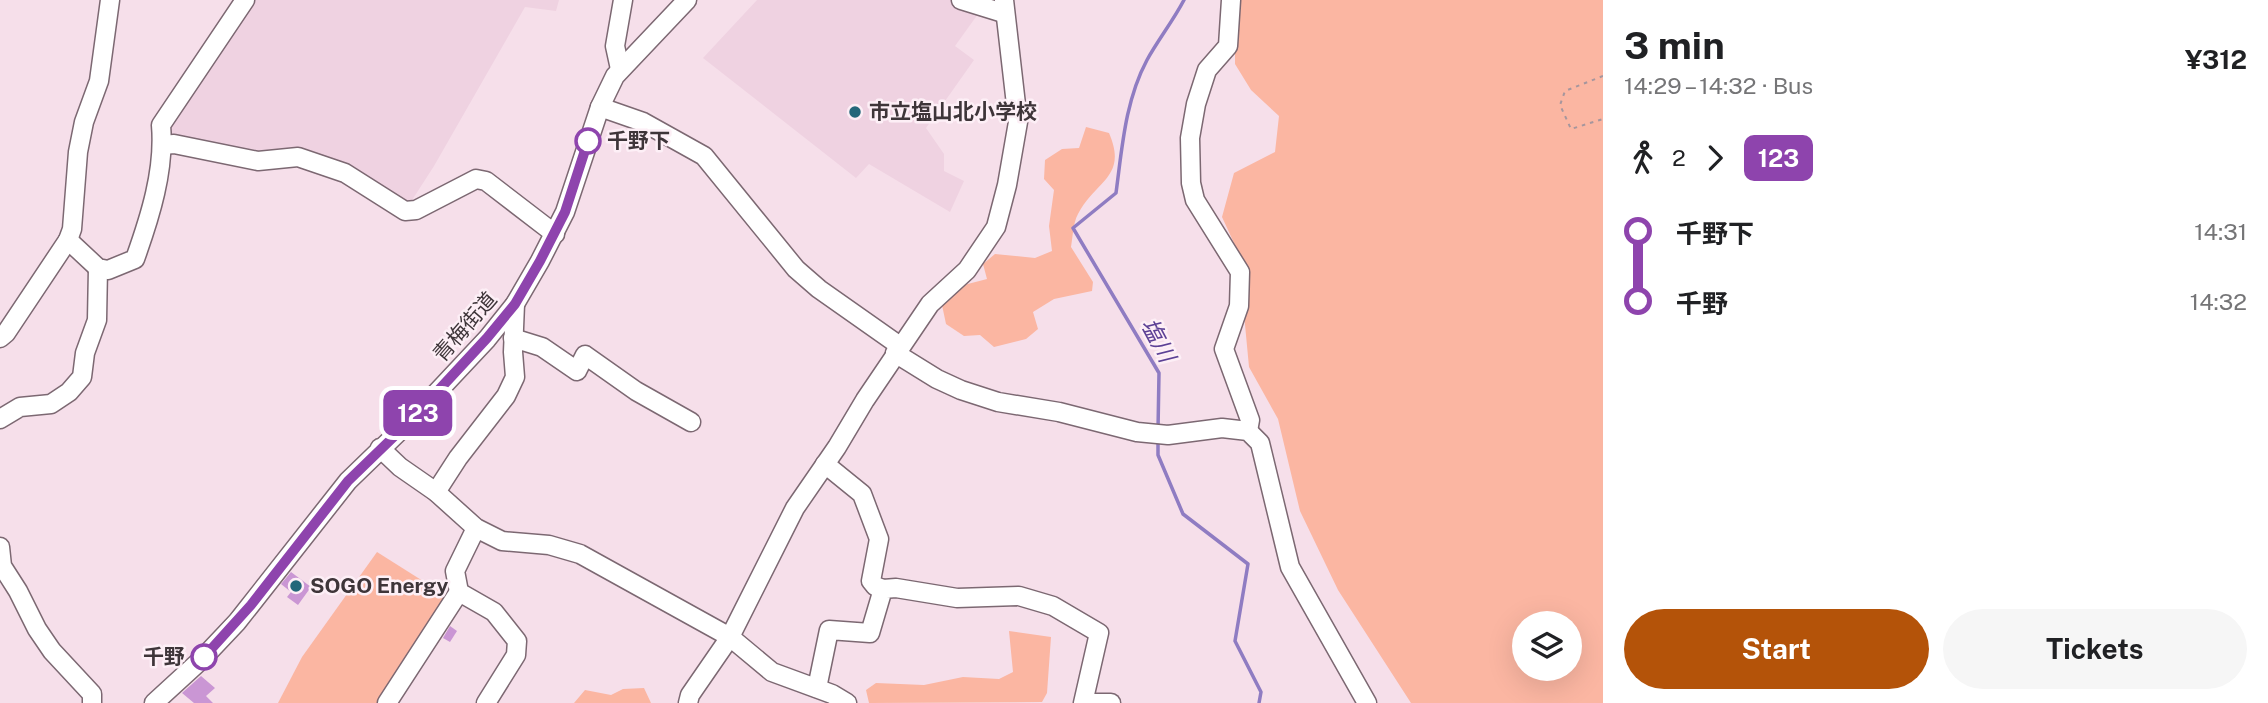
<!DOCTYPE html>
<meta charset="utf-8">
<style>
:root{--surface:#fff;--page:#f6f6f6;--text:#202124;--muted:#757577;--accent:#b45309}
body{margin:0;font-family:"Public Sans","Noto Sans JP",sans-serif;background:var(--page);color:var(--text);height:100vh;display:flex;flex-direction:column;font-size:26px;white-space:nowrap}
*{box-sizing:border-box;margin:0}
p{font-size:23px;color:var(--muted)}
.icon{flex:none;width:38px;height:38px;fill:none;stroke:currentColor;stroke-width:2;stroke-linecap:round;stroke-linejoin:round}
.map{position:relative;flex:1;overflow:hidden}
.panel{display:flex;flex-direction:column;background:var(--surface);width:665px}
.panel>*{flex:none}
.badge{padding:0 14px;border-radius:10px;font-size:24px;line-height:46px}
.buttons{position:absolute;left:1512px;top:611px;display:grid;gap:14px}
.buttons a{display:grid;place-items:center;width:70px;height:70px;border-radius:50%;background:var(--surface);box-shadow:0 7px 28px #0002;font-size:35px}
.map>.badge{position:absolute;translate:-50% -50%;box-shadow:0 0 0 4px #fff}
.legs{display:flex;align-items:center;gap:10px;height:77px;padding:0 21px;font-size:23px}
.legs p{margin-inline-start:auto}
.headline{display:flex;align-items:center;justify-content:space-between;height:119px;padding:0 21px}
h1{font-size:38px;font-weight:700;line-height:52px}
.cta{display:flex;gap:14px;margin-top:auto;padding:14px 21px}
.cta a{flex:1;height:80px;border-radius:42px;background:var(--accent);color:#fff;font-size:28px;font-weight:700;line-height:80px;text-align:center}
.cta a+a{background:var(--page);color:var(--text)}
ul{padding:0 21px;list-style:none}
li{display:flex;align-items:center;gap:24px;height:70px;font-size:26px}
li i{display:grid;place-items:center;width:10px;height:100%;margin:0 9px;background:currentColor}
li i::after{content:'';width:18px;height:18px;margin:-9px;border:5px solid;border-radius:50%;background:var(--surface)}
li p{margin-inline-start:auto}
li:first-child i{background:linear-gradient(#0000 50%,currentColor 0)}
li:last-child i{background:linear-gradient(currentColor 50%,#0000 0)}
main{display:flex;flex:1;min-height:0}
.map>svg:first-child{display:block}
.built{fill:#efd2e1}
.green{fill:#fbb6a2;fill-rule:evenodd}
.lines{fill:none;stroke-linecap:round;stroke-linejoin:round}
.stream{stroke:#8f7cc2;stroke-width:3.5}
.building{fill:#ca96d4}
.minor-casing{stroke:#7c6872;stroke-width:21}
.path{stroke:#a6969d;stroke-width:2;stroke-dasharray:3.5 5;stroke-linecap:butt}
.minor{stroke:#fff;stroke-width:18}
.line-1-casing{stroke:#fff;stroke-width:16}
.line-1{stroke:#8e44ad;stroke-width:10}
.poi-dot{fill:#24677a;stroke:#fdeff6;stroke-width:2.5}
.stop-1-dot{fill:#fff;stroke:#8e44ad;stroke-width:3.5}
.labels{text-anchor:middle;stroke-width:5;stroke-linejoin:round;paint-order:stroke}
.poi-label{font-size:21px;font-weight:bold;fill:#3e3539;stroke:#fdeff6;text-anchor:start}
.stop-label{font-size:21px;font-weight:bold;fill:#3e3539;stroke:#fdeff6;text-anchor:start}
.street-label{font-size:21px;fill:#3e3539;stroke:#fdeff6}
.water-label{font-size:23px;font-style:italic;fill:#5c4095;stroke:#fdeff6}
</style>
<main>
<div class="map">
<svg width="1603" height="703" viewBox="0 0 1603 703">
<rect width="100%" height="100%" fill="#f6dfea"/>
<g class="built">
<polygon points="245,0 559,0 556,11 525,7 434,166 405,211 345,173 174,144 161,125"/>
<polygon points="757,0 951,0 978,14 955,46 974,60 926,128 944,154 944,171 964,181 950,212 869,164 856,178 703,58"/>
</g>
<g class="green">
<path d="M1235 0H1603V703H1411L1338 590 1300 511 1278 419 1249 367 1244 314 1245 267 1222 217 1234 173 1275 152 1279 116 1251 90 1235 64ZM1524 623H1570V668H1524Z"/>
<path d="M1086 127 1109 133C1128 177 1096 180 1078 214 1073 223 1073 236 1071 247L1093 282 1092 291 1054 299 1033 312 1038 329 1026 339 994 347 980 335 964 336 946 324 942 305 960 286 987 279 983 264 995 254 1035 258 1052 251 1049 226 1054 190 1044 179 1045 160 1062 149 1079 148Z"/>
<polygon points="377,552 453,600 387,703 278,703 302,657"/>
<polygon points="1009,631 1051,637 1047,693 1042,702 869,703 866,690 876,683 924,685 963,677 999,679 1013,672"/>
<polygon points="644,688 651,703 574,703 585,690 611,695 623,689"/>
</g>
<g class="lines">
<g class="stream">
<path d="M1158 430 1159 373 1073 228 1116 193C1122 149 1125 101 1147 60 1158 40 1173 21 1184 0"/>
<polyline points="1158,441 1158,455 1183,514 1248,564 1235,641 1261,692 1259,703"/>
</g>
</g>
<g class="building">
<polygon points="291,572 311,587 298,605 287,597 291,592 281,584"/>
<polygon points="450,626 457,631 450,642 443,638"/>
<polygon points="201,676 215,688 206,696 213,703 194,703 182,693"/>
</g>
<g class="lines">
<g class="minor-casing">
<g id="minor">
<polyline points="961,0 1003,13"/>
<polyline points="1231,0 1228,46 1207,70 1196,104 1190,138 1191,183 1195,200 1240,272 1239,306 1224,349 1250,420 1248,431"/>
<polyline points="620,69 615,46 623,0"/>
<polyline points="600,107 643,122 704,156 796,269 819,289 900,346"/>
<polyline points="163,145 174,144 258,161 298,157 345,173 405,211 416,210 476,179 486,181 555,234"/>
<path d="M68 240 98 268 108 270 135 259C150 217 165 170 161 125L245 0"/>
<polyline points="0,338 6,333 68,240 72,229 78,152 84,122 99,81 110,0"/>
<polyline points="513,338 542,347 577,371 585,355 636,391 691,422"/>
<polyline points="895,353 937,379 961,390 998,402 1059,412 1137,432 1168,435 1222,428 1248,431 1260,443 1290,567 1367,703"/>
<polyline points="0,419 20,407 51,404 69,392 82,377 85,353 97,320 98,268"/>
<polyline points="380,448 400,467 436,492 476,528 502,541 549,545 580,554 730,637 772,672 832,694 847,703"/>
<polyline points="825,464 862,494 879,539 871,581 875,586 883,589"/>
<polyline points="436,492 458,458 506,396 515,377 513,352 515,304"/>
<polyline points="476,528 455,571 459,592 494,612 517,641 516,655 486,703"/>
<polyline points="0,547 2,566 18,591 37,629 52,651 92,694 92,703"/>
<polyline points="817,688 829,630 870,633 883,589 896,588 957,598 1019,596 1053,606 1099,633 1083,703"/>
<polyline points="154,703 202,659 237,622 348,481 410,421 487,339 515,304 540,261 565,212 600,107 615,76 687,0"/>
<polyline points="387,703 459,592"/>
<polyline points="688,703 690,695 730,637 795,508 837,447 865,400 930,304 967,270 996,227 1007,185 1018,122 1004,0"/>
<polyline points="1086,703 1111,703"/>
</g>
</g>
<polyline class="path" points="1603,76 1565,91 1560,105 1571,129 1603,119"/>
<use href="#minor" class="minor"/>
</g>
<g class="lines">
<g class="line-1-casing">
<polyline id="line-1" points="204,657 251,605 348,481 410,421 487,338 515,304 540,261 565,212 588,141"/>
</g>
<use href="#line-1" class="line-1"/>
</g>
<g class="poi-dot">
<circle cx="855" cy="112" r="7"/>
<circle cx="296" cy="586" r="7"/>
</g>
<g class="stop-1-dot">
<circle cx="588" cy="141" r="12"/>
<circle cx="204" cy="657" r="12"/>
</g>
<g class="labels">
<g class="poi-label">
<text x="869" y="119">市立塩山北小学校</text>
<text x="310" y="593">SOGO Energy</text>
</g>
<g class="stop-label">
<text x="607" y="148">千野下</text>
<text x="185" y="664" text-anchor="end">千野</text>
</g>
<g class="street-label">
<text transform="translate(465 327) rotate(-49)" y="7">青梅街道</text>
</g>
<g class="water-label">
<text transform="translate(1158 340) rotate(62)" y="8">塩川</text>
</g>
</g>
</svg>
<div class="buttons">
<a><svg class="icon" aria-label="layers" viewBox="0 0 24 24"><path d="M12 4l9 5-9 5-9-5zM3 14l9 5 9-5"/></svg></a>
</div>
<b class="badge" style="left:418px;top:413px;background:#8e44ad;color:#fff">123</b>
</div>
<section class="panel">
<div class="headline"><div><h1>3 min</h1><p>14:29 – 14:32 · Bus</p></div><b>¥312</b></div>
<div class="legs"><svg class="icon" aria-label="walk" viewBox="0 0 24 24"><circle cx="13" cy="4" r="2"/><path d="M13 8l-2 6 4 7M11 14l-3 7M7 12l3-4h3l4 4"/></svg>2<svg class="icon" aria-label="forward" viewBox="0 0 24 24"><path d="M9 5l7 7-7 7"/></svg><b class="badge" style="background:#8e44ad;color:#fff">123</b></div>
<ul>
<li><i style="color:#8e44ad"></i><b>千野下</b><p>14:31</p></li>
<li><i style="color:#8e44ad"></i><b>千野</b><p>14:32</p></li>
</ul>
<div class="cta"><a>Start</a><a>Tickets</a></div>
</section>
</main>
